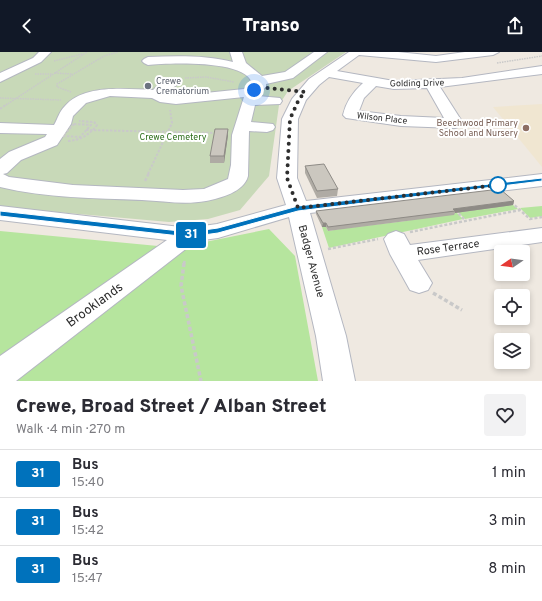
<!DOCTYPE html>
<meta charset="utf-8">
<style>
:root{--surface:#fff;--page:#f2f2f3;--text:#2b2b33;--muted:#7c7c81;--line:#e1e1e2;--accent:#111827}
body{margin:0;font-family:Overpass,sans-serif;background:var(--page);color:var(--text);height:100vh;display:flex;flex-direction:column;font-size:15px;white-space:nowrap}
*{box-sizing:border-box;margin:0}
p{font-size:13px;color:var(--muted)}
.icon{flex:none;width:22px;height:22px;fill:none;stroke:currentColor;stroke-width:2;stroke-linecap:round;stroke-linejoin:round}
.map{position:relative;height:329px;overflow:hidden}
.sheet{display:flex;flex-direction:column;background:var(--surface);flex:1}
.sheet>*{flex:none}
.badge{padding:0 8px;border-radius:3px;font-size:14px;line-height:26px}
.needle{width:26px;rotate:257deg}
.controls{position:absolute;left:494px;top:193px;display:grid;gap:8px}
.controls a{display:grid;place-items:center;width:36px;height:36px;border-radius:4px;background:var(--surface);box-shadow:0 2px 6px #0003;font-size:20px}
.you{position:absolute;width:20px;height:20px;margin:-10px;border:3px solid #fff;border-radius:50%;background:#1a73e8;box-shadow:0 0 0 6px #1a73e833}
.map>.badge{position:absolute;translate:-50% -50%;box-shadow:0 0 0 2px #fff}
.round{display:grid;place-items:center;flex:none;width:42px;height:42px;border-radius:4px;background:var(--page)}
.summary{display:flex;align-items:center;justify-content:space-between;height:68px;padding:0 16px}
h1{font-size:19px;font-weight:800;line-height:30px}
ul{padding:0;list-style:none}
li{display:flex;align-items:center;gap:12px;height:48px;padding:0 16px;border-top:1px solid var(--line)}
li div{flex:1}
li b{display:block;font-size:15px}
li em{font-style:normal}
li .badge{min-width:44px;font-weight:700;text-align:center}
header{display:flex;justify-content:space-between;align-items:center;height:52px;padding:0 16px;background:var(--accent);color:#fff;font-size:18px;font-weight:800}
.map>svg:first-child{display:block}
.education{fill:#f0e6d1}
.green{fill:#b6e59e}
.cemetery{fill:#c8d9b8}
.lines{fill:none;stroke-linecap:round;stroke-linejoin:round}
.minor-casing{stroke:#b4b7c1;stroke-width:2}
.path-far3{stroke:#c9c9c9;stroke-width:1.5;stroke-dasharray:1.5 1;stroke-linecap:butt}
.path-far2{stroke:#c9c9c9;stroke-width:2;stroke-dasharray:2.5 1.5;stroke-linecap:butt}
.path-far1{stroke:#c9c9c9;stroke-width:2.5;stroke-dasharray:3 2;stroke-linecap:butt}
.path{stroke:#c9c9c9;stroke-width:3.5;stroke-dasharray:4 2.5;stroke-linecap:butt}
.minor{fill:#fff;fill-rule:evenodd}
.wall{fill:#afaba4}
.shaded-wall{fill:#8e8b86}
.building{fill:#cbc7bf;stroke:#8e8b86}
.line{fill:#0072bc;stroke:#fff}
.walk{stroke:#2e2e2e;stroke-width:4;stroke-dasharray:0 7.2}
.worship-dot{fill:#6b7280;stroke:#fff;stroke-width:1.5}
.education-dot{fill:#8d6e63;stroke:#fff;stroke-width:1.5}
.stop-dot{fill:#fff;stroke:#0072bc;stroke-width:2}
.labels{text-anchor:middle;stroke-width:4;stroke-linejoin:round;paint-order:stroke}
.far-worship-label{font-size:9px;fill:#5b616d;stroke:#fff;text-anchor:start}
.far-street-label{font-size:9px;fill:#2e2e2e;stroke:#fff}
.far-education-label{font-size:9px;fill:#785e54;stroke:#fff;text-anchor:end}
.far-park-label{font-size:9px;fill:#2c6e1b;stroke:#fff}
.street-label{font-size:11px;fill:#2e2e2e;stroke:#fff}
.near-street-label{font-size:13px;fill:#2e2e2e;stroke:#fff}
</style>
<header><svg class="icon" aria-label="back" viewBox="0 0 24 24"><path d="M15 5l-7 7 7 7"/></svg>Transo<svg class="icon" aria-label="share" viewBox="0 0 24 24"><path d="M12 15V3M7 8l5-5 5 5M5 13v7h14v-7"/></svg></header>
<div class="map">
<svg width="542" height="329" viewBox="0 0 542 329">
<rect width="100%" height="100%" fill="#efe9e1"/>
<polygon class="education" points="542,52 542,115 493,55"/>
<g class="green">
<polygon points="508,149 518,157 465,167 455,157 459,156 463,160 474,158 477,154 481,157 492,156 494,151 498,155 508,153"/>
<polygon points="542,154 542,164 530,166 520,156"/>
<polygon points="454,158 463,167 329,196 322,175 326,175 328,179 340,177 345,172 347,176 406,169"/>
<polygon points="269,177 295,204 318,329 0,329 0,179 158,194 195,192"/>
</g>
<polygon class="cemetery" points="0,0 346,0 288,39 279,53 269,124 240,158 208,167 169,170 0,155"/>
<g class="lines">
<g class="minor-casing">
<g id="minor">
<polygon points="39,0 51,0 41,10 0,30 0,21 33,6"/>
<path d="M230 0H242L246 11 262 24 285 20 314 0H327L293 26 266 32V35L260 40 258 44 280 46 282 49 280 52 255 53 251 70 273 72 275 75 273 78 267 80 249 79 248 124C244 140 221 146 206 149 185 153 163 149 142 148 95 146 46 146 0 135V107L9 100 45 85 47 82 0 81V71L54 73C58 66 59 60 65 54 84 32 126 37 153 38 160 32 167 26 177 28L179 31 165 42 176 44 244 37 252 33C251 7 166 11 148 13L144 11 142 9 144 7 148 5C176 4 206 3 233 10ZM110 44 152 46 160 50 176 52 244 45 232 83 231 113 228 127 204 137 183 138 73 133 9 125 3 122 7 121 21 108 57 93 71 72 73 64 86 51Z"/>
<path d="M349 0H398L436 4 465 0H499L493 3 436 10 359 3 337 19 394 29 462 26 542 14V22L440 35 463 71 461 74 455 76 401 74 346 66 343 63C346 50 353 40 363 31L329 25 319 33 306 48 298 67 297 126 306 149 542 122V134L310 161 346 284 355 329H323L316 284 289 165 218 186 196 189 16 329H0V304L167 188 0 168V154L189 176 217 172 286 153 277 126 282 67 292 47 309 27ZM376 34 394 37 427 36 444 66 401 64 359 59 364 46Z"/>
<polygon points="542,176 542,190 418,208 432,231 428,238 419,241 410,238 390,202 384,187 388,182 396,179 404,182 410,193"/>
</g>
</g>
<g class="path-far3">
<polyline points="54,9 82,2"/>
<polyline points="497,11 542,4"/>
<polyline points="55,21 72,22"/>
<polyline points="35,22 52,22"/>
<polyline points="185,26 206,25 234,30"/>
<polyline points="71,40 57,35 57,32 104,4 118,0"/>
<polyline points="0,46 61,48"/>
<polyline points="6,53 87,0"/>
</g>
<g class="path-far2">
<polyline points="0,57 7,52"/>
<polygon points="74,72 91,73 80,85 63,84"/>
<polyline points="86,78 216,81"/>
<path d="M68 89C81 88 89 83 97 73L94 70 79 69"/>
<polyline points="148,122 172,71 170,58"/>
</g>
<g class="path-far1">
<polyline points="145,129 149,121"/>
<polyline points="511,150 530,167 542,165"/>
<polyline points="455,158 464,167"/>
<polyline points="410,180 520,158"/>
<polyline points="328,197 378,187"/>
<polyline points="184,212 185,207"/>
</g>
<g class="path">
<polyline points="184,211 181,234 201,329"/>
<polyline points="433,241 462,258"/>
</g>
<use href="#minor" class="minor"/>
</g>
<g class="wall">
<polygon points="228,77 228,83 224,111 210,111 210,104"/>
<polygon points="305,114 338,137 337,144 317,146 305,121"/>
<polygon points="514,149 513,153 455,161 454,163 328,179 326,175 322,175 316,162 316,159"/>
</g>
<g class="shaded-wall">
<polygon points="228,77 228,83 224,111 224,104"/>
<polygon points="514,149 513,153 455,161 455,159 453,157"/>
<polygon points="323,171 326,171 326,175 322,175"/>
</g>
<g class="building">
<polygon points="215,77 228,77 224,104 210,104"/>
<polygon points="324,112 338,137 317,139 305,114"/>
<polygon points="500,137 514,149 453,157 455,159 328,175 326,171 323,171 316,159"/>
</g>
<polygon class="line" points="542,126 542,129 298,159 218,181 189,185 0,164 0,159 189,180 218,176 298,154"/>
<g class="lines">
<polyline class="walk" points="254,38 259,35 305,40 299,47 290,67 287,126 298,156 498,133"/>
</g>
<circle class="worship-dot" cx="148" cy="34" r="4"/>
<circle class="education-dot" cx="526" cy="76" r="4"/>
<circle class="stop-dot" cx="498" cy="133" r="8"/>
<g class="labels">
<g class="far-worship-label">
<text x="156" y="32">Crewe<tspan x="156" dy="10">Crematorium</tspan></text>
</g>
<g class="far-street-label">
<text transform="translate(417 31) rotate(-1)" y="3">Golding Drive</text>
<text transform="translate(382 66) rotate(6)" y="3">Wilson Place</text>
</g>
<g class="far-education-label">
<text x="518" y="74">Beechwood Primary<tspan x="518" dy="10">School and Nursery</tspan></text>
</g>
<g class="far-park-label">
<text x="173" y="88">Crewe Cemetery</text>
</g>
<g class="street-label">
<text transform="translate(448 195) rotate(-8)" y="4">Rose Terrace</text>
<text transform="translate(312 209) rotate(75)" y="4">Badger Avenue</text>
</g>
<g class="near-street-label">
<text transform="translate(94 252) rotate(-36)" y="5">Brooklands</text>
</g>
</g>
</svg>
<div class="controls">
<a><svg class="needle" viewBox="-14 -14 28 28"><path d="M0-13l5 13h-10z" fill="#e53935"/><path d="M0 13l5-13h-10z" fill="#7c7c81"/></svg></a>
<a><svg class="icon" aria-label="locate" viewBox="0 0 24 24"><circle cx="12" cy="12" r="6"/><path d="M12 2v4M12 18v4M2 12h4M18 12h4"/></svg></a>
<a><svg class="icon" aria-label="layers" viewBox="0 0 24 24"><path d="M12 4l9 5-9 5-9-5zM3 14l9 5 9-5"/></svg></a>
</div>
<div class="you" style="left:254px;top:38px"></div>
<b class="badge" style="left:191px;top:183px;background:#0072bc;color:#fff">31</b>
</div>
<section class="sheet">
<div class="summary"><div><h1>Crewe, Broad Street / Alban Street</h1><p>Walk · 4 min · 270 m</p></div><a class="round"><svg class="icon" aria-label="heart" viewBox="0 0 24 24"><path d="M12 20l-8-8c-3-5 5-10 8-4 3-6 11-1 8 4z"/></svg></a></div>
<ul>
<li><span class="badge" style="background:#0072bc;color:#fff">31</span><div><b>Bus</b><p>15:40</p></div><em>1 min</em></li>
<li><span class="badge" style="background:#0072bc;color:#fff">31</span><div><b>Bus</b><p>15:42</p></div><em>3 min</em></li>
<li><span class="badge" style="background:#0072bc;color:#fff">31</span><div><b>Bus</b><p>15:47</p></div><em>8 min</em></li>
</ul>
</section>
